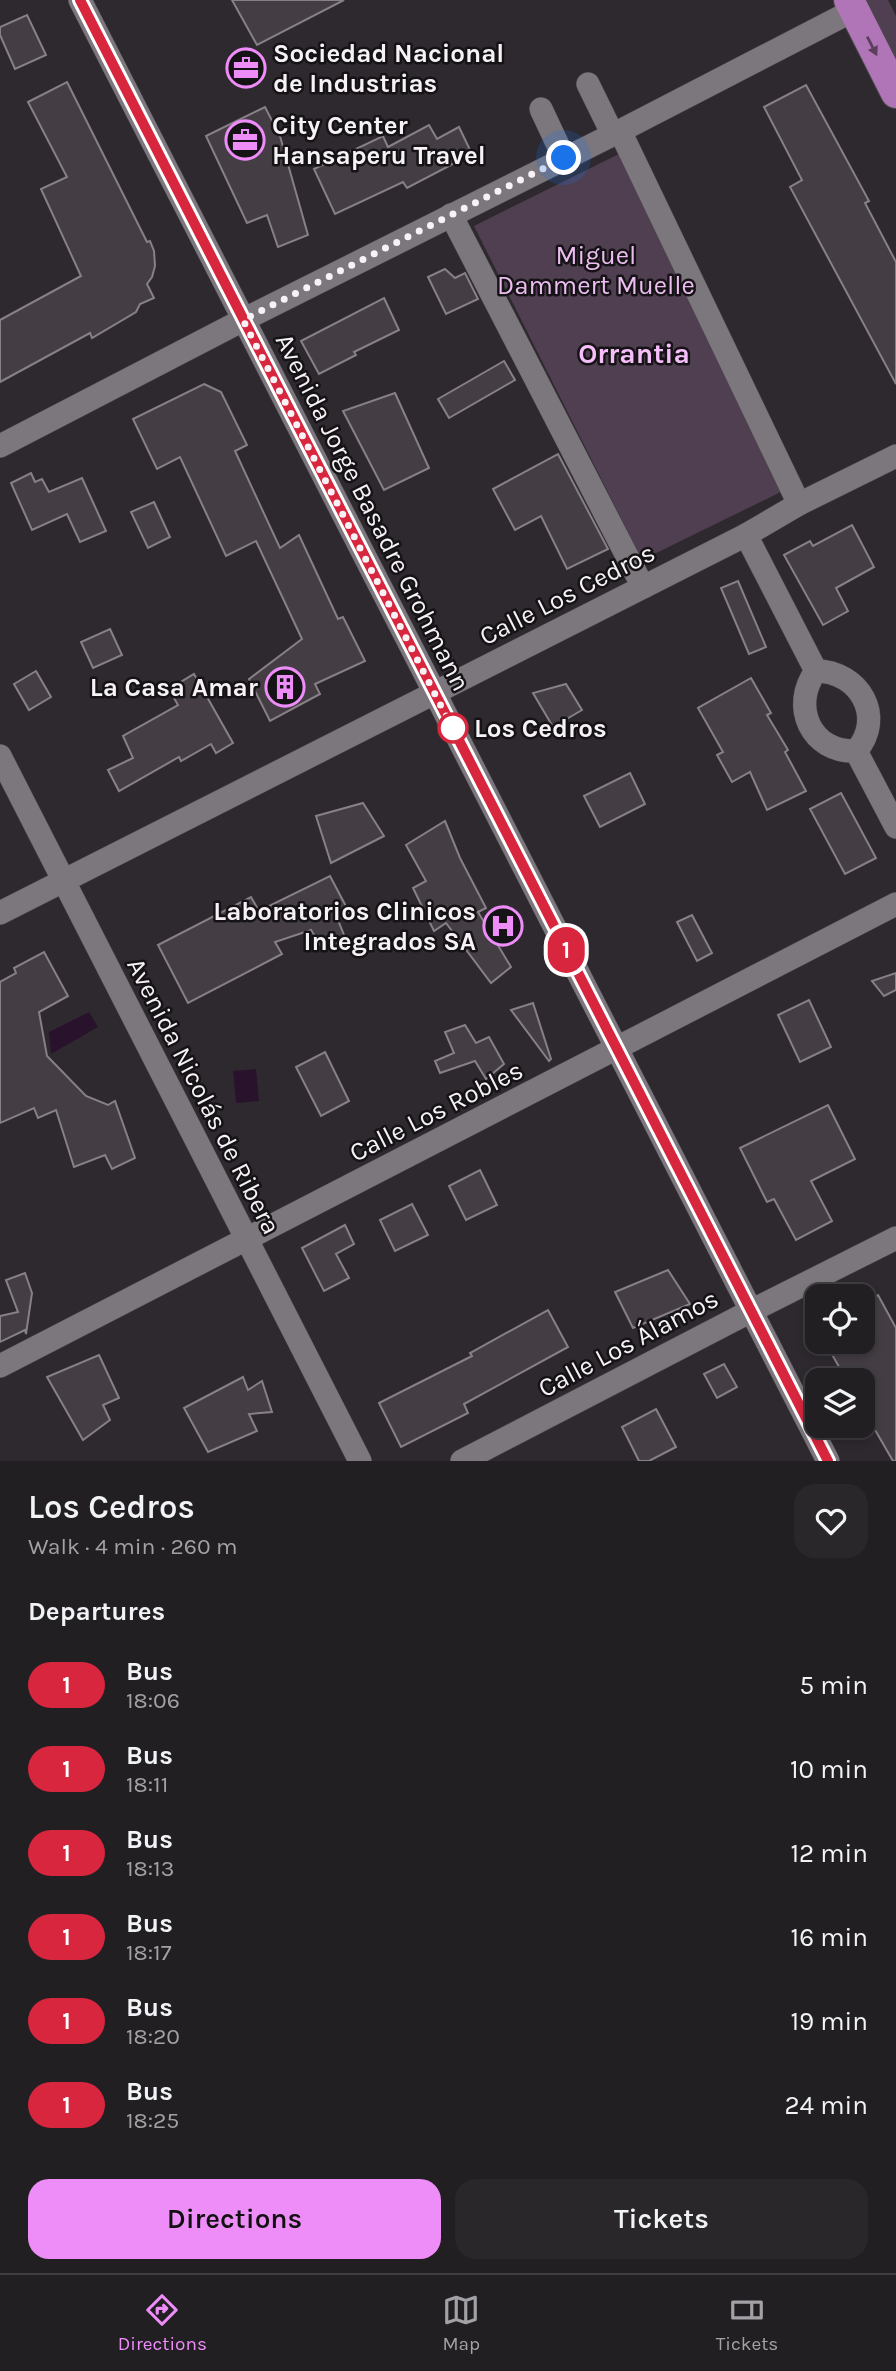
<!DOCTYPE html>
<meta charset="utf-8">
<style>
:root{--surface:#221f23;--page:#2a272b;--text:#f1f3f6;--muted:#a2a2a6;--line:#3f3d41;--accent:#ee8cf8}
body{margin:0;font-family:Karla,sans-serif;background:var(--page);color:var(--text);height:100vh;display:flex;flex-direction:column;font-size:26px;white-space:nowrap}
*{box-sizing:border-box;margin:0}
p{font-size:23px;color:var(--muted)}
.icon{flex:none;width:38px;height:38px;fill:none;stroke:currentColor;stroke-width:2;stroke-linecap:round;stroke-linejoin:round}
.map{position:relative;height:1461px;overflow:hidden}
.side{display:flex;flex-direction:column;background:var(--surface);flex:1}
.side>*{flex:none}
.badge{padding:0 14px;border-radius:23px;font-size:24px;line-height:46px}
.fabs{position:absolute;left:805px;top:1284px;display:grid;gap:14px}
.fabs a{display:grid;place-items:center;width:70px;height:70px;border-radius:14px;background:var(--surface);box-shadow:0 4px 10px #0003,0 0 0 2px var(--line);font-size:35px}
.you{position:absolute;width:35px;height:35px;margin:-18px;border:5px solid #fff;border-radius:50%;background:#1a73e8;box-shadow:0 0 0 10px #1a73e833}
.map>.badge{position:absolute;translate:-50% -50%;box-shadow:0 0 0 4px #fff}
h2{padding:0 28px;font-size:26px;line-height:63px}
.round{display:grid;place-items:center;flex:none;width:74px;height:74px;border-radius:21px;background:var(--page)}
.head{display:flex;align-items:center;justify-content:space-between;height:119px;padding:0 28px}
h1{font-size:33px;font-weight:600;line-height:52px}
.cta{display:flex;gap:14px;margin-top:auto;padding:14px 28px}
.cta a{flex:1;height:80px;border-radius:21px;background:var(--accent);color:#111;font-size:28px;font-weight:600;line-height:80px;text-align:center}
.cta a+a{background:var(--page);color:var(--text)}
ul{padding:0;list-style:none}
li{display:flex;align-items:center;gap:21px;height:84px;padding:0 28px}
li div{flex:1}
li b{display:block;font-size:26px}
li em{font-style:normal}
li .badge{min-width:77px;font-weight:700;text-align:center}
.dock{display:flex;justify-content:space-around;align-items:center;height:98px;border-top:2px solid var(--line);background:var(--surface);font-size:19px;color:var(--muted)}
.dock a{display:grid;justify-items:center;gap:4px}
.dock .on{color:var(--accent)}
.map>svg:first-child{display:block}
.green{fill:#503f51}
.water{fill:#29122b}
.building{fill:#443e44;stroke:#878087;stroke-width:2}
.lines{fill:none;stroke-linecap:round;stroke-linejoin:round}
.minor-casing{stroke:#4c484d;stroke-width:24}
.major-casing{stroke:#4c484d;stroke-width:32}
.minor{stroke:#7c767d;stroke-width:23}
.major{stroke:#b075b6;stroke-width:30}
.oneway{fill:#5b3f5d}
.line-casing{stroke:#fff;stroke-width:16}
.line{stroke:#d7263d;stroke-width:10}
.walk{stroke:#f6f2f6;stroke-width:7;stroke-dasharray:0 12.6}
.stop-dot{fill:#fff;stroke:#d7263d;stroke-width:3.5}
.labels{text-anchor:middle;stroke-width:5;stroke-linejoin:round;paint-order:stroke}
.poi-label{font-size:26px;font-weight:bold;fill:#f6f2f6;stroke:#151315;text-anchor:start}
.park-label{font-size:26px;fill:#ecbdf0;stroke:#151315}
.street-label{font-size:26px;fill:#f6f2f6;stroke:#151315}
.stop-label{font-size:26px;font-weight:bold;fill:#f6f2f6;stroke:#151315;text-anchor:start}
.neighbourhood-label{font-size:28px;font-weight:bold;fill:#f6bffa;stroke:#151315}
</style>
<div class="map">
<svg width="896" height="1461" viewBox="0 0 896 1461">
<rect width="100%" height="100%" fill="#2e292f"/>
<g class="green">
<polygon points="866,0 888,0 896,16 896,59"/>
<polygon points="635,146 801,482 642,560 474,226"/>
</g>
<g class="water">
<polygon points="89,1012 98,1027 51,1054 49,1032"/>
<polygon points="256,1069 259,1101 236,1103 233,1071"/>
</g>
<g class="building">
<polygon points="232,0 344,0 257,45"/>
<polygon points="27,15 46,55 15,69 0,35 0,27"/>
<polygon points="67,82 147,242 150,241 154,251 155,266 152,277 147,284 154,298 140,304 136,312 92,338 90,333 0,382 0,320 81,276 41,189 67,177 28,102"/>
<polygon points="806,85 869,201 865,203 896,262 896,384 790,187 802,180 764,107"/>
<polygon points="265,107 280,136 308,235 278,247 267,215 247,223 206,136"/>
<polygon points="429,125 437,139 459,127 472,154 407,188 403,182 335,214 314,169 383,136 388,147"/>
<polygon points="445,269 455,278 465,273 478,299 446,314 428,277"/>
<polygon points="384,298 399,330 354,352 356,355 319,374 301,341"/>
<polygon points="504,361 515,380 449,418 438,399"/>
<polygon points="204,384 221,392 247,445 235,451 280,548 299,535 338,619 343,617 365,661 315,684 320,694 270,721 249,679 302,639 256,541 226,556 180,457 157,469 133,419"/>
<polygon points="395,393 429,468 384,490 343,411"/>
<polygon points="558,454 608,549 567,569 541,516 515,530 493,489"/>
<polygon points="31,473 35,482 42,479 49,492 82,478 106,531 80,542 67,514 32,530 11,483"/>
<polygon points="154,502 170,537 148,548 131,512"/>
<polygon points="852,525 874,567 836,588 848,611 823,625 784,555 810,541 813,546"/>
<polygon points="738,581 766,647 749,654 721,588"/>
<polygon points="110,629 122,655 93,668 81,642"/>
<polygon points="36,671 51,697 29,710 14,684"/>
<polygon points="194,674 233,743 216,753 211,744 181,761 179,757 119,791 108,770 133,758 123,736 178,705 169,689"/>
<polygon points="751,678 771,713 767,715 788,750 785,752 806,791 767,810 750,772 732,782 717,755 723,752 698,708"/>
<polygon points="566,684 582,710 553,727 533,693"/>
<polygon points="630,773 645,804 600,827 584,796"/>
<polygon points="841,793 876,858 845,874 810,809"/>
<polygon points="363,803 384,836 331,863 316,816"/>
<polygon points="445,821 460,858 486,908 478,912 511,967 491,983 446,923 434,931 413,888 426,881 406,845"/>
<polygon points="330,876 349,912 338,920 346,940 323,949 311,930 275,942 282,954 188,1003 158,945 251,897 259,911"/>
<polygon points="692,915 712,953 697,961 677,922"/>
<polygon points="44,952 68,996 39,1012 47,1056 86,1096 108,1105 115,1101 135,1158 112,1169 105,1155 74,1167 56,1110 38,1118 34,1108 0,1123 0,982 16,973 14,968"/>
<polygon points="896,973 896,990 884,996 872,981"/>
<polygon points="809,1000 831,1047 800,1062 778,1015"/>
<polygon points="533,1003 551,1059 549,1061 511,1010"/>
<polygon points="465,1025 476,1043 489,1037 504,1064 486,1079 475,1061 440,1073 435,1061 454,1053 445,1032"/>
<polygon points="325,1052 349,1101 321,1116 296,1067"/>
<polygon points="828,1105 855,1159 811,1181 832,1221 796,1240 774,1199 767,1202 740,1148"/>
<polygon points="480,1170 497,1205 466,1220 449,1186"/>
<polygon points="412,1204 428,1235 395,1251 380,1220"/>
<polygon points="345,1225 354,1244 336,1254 349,1278 324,1291 302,1248"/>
<polygon points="668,1270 690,1304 633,1328 615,1292"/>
<polygon points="25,1273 32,1293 26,1334 25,1330 0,1342 0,1316 18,1312 6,1280"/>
<polygon points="878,1295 896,1328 896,1461 893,1461 863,1409 863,1381 847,1381 825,1342 863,1342 863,1303"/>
<polygon points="548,1310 568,1347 464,1404 468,1413 401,1447 379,1403 472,1356 470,1353"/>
<polygon points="99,1355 119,1398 103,1405 110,1420 83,1440 47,1377"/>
<polygon points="724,1364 737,1387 717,1398 704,1374"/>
<polygon points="243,1377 248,1390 262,1381 272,1412 249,1414 257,1431 208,1452 184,1408"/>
<polygon points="656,1409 676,1447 649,1461 639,1461 622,1427"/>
</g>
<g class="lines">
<g class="minor-casing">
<g id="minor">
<polyline points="80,0 828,1461"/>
<polyline points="588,84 612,133"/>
<polyline points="541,109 564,158"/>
<polyline points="620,131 799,504"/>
<polyline points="451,215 643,587"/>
<polyline points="0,446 243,320 620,131 854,10"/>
<polyline points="746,535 816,671"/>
<path d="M816 671C859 671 886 717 856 751 811 753 790 706 816 671Z"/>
<polyline points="856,751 896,827"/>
<polyline points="0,756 360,1461"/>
<polyline points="0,913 746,535 799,504 896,456"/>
<polyline points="0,1366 896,904"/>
<polyline points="462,1461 751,1311 896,1238"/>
</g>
</g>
<g class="major-casing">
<polyline id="major" points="849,0 896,93"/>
</g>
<use href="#minor" class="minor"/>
<use href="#major" class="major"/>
</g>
<defs><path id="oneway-solid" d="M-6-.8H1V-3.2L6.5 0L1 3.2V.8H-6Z" transform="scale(1.75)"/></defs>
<use class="oneway" href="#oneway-solid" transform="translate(872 46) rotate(63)"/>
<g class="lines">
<g class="line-casing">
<polyline id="line" points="80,0 828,1461"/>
</g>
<use href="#line" class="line"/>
<polyline class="walk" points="453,728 458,739 243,320 564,158"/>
</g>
<defs>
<g id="office-ring" transform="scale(2.0125)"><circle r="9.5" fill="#151315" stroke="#ee8cf8" stroke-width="1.5"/><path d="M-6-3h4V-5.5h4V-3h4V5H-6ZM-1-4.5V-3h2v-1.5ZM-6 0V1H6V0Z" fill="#ee8cf8"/></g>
<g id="building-ring" transform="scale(2.0125)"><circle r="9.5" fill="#151315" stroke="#ee8cf8" stroke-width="1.5"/><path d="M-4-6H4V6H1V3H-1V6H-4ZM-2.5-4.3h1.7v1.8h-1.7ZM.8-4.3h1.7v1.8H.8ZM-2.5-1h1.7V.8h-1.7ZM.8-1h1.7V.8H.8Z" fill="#ee8cf8"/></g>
<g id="hospital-ring" transform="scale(2.0125)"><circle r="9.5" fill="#151315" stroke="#ee8cf8" stroke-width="1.5"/><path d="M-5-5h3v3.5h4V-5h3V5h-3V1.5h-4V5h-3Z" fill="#ee8cf8"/></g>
</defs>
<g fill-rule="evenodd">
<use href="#office-ring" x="246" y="68"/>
<use href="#office-ring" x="245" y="140"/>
<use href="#building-ring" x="285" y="687"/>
<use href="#hospital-ring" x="503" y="926"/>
</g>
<circle class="stop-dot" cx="453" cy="728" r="14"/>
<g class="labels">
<g class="poi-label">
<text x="273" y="62">Sociedad Nacional<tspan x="273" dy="30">de Industrias</tspan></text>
<text x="272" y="134">City Center<tspan x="272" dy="30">Hansaperu Travel</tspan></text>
<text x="258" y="696" text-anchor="end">La Casa Amar</text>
<text x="476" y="920" text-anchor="end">Laboratorios Clinicos<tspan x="476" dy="30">Integrados SA</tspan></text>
</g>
<g class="park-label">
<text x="596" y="264">Miguel<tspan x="596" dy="30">Dammert Muelle</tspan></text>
</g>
<g class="street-label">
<text transform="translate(373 512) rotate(63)" y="9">Avenida Jorge Basadre Grohmann</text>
<text transform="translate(567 594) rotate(-27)" y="9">Calle Los Cedros</text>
<text transform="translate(204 1096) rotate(63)" y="9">Avenida Nicolás de Ribera</text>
<text transform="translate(436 1111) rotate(-27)" y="9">Calle Los Robles</text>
<text transform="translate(628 1343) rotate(-28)" y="9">Calle Los Álamos</text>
</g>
<g class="stop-label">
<text x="474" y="737">Los Cedros</text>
</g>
<g class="neighbourhood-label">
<text x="634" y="363">Orrantia</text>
</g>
</g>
</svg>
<div class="fabs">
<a><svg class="icon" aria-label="locate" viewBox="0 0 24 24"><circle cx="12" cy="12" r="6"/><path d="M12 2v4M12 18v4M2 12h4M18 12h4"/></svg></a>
<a><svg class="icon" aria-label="layers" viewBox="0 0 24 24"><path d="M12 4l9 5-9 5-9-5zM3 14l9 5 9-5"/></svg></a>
</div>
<div class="you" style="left:564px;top:158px"></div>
<b class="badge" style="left:566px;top:950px;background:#d7263d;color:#fff">1</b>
</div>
<section class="side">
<div class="head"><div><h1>Los Cedros</h1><p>Walk · 4 min · 260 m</p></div><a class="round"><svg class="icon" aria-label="heart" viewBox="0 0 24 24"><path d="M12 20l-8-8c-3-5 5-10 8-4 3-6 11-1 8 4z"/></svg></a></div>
<h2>Departures</h2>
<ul>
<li><span class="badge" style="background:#d7263d;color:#fff">1</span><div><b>Bus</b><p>18:06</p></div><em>5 min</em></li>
<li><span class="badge" style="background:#d7263d;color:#fff">1</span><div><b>Bus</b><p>18:11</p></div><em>10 min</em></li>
<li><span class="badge" style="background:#d7263d;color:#fff">1</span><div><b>Bus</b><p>18:13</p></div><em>12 min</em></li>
<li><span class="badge" style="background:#d7263d;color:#fff">1</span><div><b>Bus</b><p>18:17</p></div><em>16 min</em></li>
<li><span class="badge" style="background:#d7263d;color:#fff">1</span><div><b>Bus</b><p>18:20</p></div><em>19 min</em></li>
<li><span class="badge" style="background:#d7263d;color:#fff">1</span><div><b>Bus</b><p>18:25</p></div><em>24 min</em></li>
</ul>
<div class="cta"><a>Directions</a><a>Tickets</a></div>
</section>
<nav class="dock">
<a class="on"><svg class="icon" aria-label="directions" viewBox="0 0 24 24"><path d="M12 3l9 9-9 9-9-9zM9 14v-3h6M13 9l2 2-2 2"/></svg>Directions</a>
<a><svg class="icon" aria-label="map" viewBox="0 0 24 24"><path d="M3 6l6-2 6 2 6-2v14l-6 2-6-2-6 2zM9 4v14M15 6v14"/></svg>Map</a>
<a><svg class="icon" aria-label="tickets" viewBox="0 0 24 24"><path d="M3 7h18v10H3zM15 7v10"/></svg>Tickets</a>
</nav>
